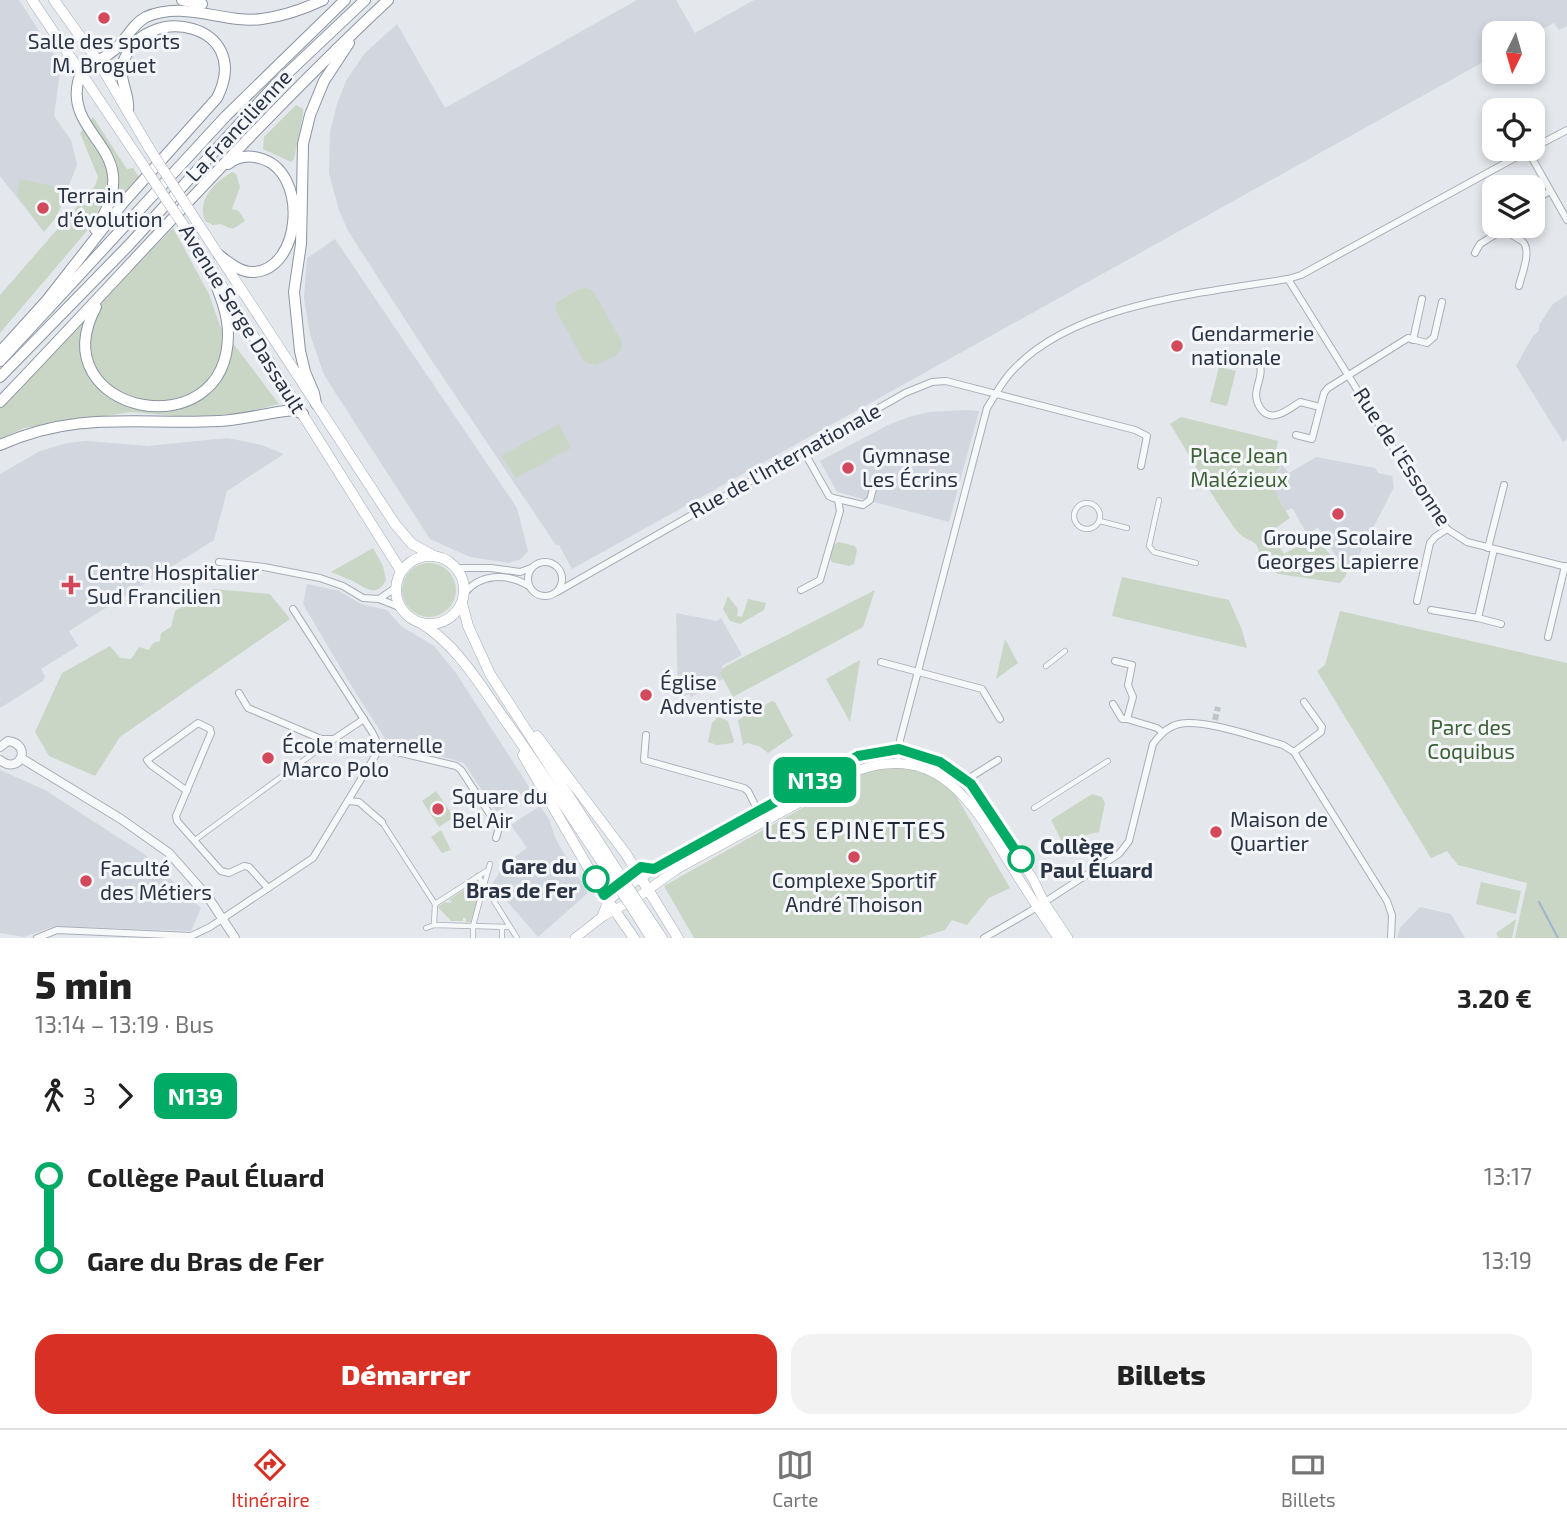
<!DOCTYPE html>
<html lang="fr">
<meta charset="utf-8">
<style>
:root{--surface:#fff;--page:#f2f2f2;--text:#222;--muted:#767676;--line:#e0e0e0;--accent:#d93025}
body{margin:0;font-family:"Exo 2",sans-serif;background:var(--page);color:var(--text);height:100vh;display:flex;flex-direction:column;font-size:26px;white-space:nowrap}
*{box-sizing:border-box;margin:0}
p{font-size:23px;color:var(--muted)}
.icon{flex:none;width:38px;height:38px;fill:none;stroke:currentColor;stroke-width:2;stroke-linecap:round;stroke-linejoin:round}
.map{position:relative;height:938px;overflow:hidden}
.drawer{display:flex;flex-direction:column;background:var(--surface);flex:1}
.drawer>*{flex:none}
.badge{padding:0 14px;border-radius:10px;font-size:24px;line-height:46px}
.needle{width:46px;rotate:185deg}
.tools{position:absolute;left:1482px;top:21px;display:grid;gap:14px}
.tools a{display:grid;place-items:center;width:63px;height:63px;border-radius:14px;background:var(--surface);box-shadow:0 4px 10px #0003;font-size:35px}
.map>.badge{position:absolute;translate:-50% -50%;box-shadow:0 0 0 4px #fff}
.legs{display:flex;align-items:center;gap:10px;height:77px;padding:0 35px;font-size:23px}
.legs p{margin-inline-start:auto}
.summary{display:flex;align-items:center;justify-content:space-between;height:119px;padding:0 35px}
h1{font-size:38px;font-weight:800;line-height:52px}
.cta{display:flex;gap:14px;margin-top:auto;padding:14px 35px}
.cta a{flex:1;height:80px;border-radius:21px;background:var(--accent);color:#fff;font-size:28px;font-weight:800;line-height:80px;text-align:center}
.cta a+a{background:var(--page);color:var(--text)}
ul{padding:0 35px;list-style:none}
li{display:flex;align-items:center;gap:24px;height:84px;font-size:26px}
li i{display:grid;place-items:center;width:10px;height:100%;margin:0 9px;background:currentColor}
li i::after{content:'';width:18px;height:18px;margin:-9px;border:5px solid;border-radius:50%;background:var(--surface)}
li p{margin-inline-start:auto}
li:first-child i{background:linear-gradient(#0000 50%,currentColor 0)}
li:last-child i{background:linear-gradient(currentColor 50%,#0000 0)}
.menu{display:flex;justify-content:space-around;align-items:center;height:98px;border-top:2px solid var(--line);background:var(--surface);font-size:19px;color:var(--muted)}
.menu a{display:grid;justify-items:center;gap:4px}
.menu .on{color:var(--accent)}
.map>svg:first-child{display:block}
.built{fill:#d2d6de}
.green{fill:#c9d6c5}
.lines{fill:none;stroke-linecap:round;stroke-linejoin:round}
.stream{stroke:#9fb4cc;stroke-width:2}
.minor-tunnel{stroke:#bfc3cb;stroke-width:6;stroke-dasharray:6 3;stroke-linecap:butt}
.pedestrian-casing{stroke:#a9aeb7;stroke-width:6}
.minor-casing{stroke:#a9aeb7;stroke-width:8}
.tertiary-casing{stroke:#a9aeb7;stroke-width:10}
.secondary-casing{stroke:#a9aeb7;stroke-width:10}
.primary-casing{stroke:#a3abb8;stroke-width:11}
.trunk-casing{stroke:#8b94a3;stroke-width:12}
.pedestrian{stroke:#f7f8fa;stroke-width:4.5}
.minor{stroke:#f7f8fa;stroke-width:6}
.tertiary{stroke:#f7f8fa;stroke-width:8}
.secondary{stroke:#fff;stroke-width:9}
.primary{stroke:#fff;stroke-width:10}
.trunk{stroke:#fff;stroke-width:10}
.primary-bridge-casing{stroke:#a3abb8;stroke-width:11;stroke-linecap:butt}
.primary-bridge{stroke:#fff;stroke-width:10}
.line-1-casing{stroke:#fff;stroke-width:16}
.line-1{stroke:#00ab66;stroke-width:10}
.poi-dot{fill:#d1495b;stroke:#f4f6f9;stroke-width:2.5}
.stop-1-dot{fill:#fff;stroke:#00ab66;stroke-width:3.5}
.labels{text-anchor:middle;stroke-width:6;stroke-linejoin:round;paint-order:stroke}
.poi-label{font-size:21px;fill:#2b3445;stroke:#f4f6f9;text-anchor:start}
.street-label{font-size:21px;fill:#2b3445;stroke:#f4f6f9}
.park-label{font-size:21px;fill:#3f6138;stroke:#f4f6f9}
.stop-label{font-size:21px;font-weight:bold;fill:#2b3445;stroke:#f4f6f9;text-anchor:start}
.neighbourhood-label{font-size:23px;letter-spacing:2px;fill:#1d2536;stroke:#f4f6f9}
</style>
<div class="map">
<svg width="1567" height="938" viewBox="0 0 1567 938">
<rect width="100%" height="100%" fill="#e4e7ec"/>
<g class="built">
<polygon points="0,0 19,0 61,65 54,116 71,140 77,165 56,217 44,232 0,176"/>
<polygon points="637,0 676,0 695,33 754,0 1567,0 1567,26 1559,30 1554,23 1533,34 1494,33 1494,56 572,569 559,545 556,545 432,361 348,231 339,210 329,173 330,132 337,104 347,79 365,53 397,24 445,108"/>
<polygon points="335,239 517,508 528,551 521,559 509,563 470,557 430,539 324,375 310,334 304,299 307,258"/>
<polygon points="1567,295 1567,439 1563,442 1516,366 1533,336 1539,331 1539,325 1553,304"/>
<polygon points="966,410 979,411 949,522 837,492 820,461 888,425 909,417 929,412"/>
<polygon points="227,438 262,445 284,454 227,491 214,540 69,631 78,646 41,669 45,676 43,681 0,708 0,474 40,451 67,443 87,441 148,446"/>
<polygon points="1316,457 1375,468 1378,473 1392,476 1394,487 1355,563 1351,562 1349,569 1343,568 1318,527 1308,535 1292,508 1286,511 1274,490 1273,478 1282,465 1289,473"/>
<polygon points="307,584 339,591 361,604 387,610 401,626 434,646 456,673 531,790 496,812 464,763 386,740 349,682 303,604"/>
<polygon points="676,613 717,621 721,618 742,655 722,666 728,676 691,697 689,694 678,699"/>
<polygon points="0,770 45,790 144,854 201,908 191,931 55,926 24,937 0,933"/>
<polygon points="540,806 549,819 556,840 588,893 538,937 492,884 507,862 527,848 511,825"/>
<polygon points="1420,907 1451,914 1465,938 1397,938 1400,928"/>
</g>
<g class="green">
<polygon points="296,105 303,109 303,114 294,159 291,162 263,149 264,137"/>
<polygon points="93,117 127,169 133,168 139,177 121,195 102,204 86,232 0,333 0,295 95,186 98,177 80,133"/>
<path d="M232 172 236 174 240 187 232 209 239 211 245 221C230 230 236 231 221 224L213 225 205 221C197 199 214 183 232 172Z"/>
<polygon points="20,179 58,187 65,198 56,217 44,232 17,195"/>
<polygon points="173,228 209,294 220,326 279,404 244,413 188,417 131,412 24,428 0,439 0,407"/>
<polygon points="587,288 593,291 621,340 622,348 616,356 596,365 586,363 582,358 556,310 556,303 579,289"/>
<polygon points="1219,367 1236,371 1227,406 1210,402"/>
<path d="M1181 417 1278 441 1275 455 1282 465C1264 482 1280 500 1290 518L1270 532 1284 554 1315 537 1347 574 1340 583 1278 574 1258 562C1262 536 1248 545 1237 531 1213 500 1191 457 1170 424Z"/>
<polygon points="559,424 571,448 516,478 501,456"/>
<polygon points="839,542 855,546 857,550 854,564 849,566 832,562 829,557 832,545"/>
<path d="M373 548 383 566 386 580C378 595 370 591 358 584 350 579 340 576 331 572Z"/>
<circle cx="429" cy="590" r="27"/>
<polygon points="1122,577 1229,600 1242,630 1247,648 1112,616"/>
<polygon points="214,589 270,594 290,619 120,737 95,776 49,756 35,732 62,673 110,646 120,658 131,659 139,647 149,650 153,643 160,641 161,633 171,627 175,611"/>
<polygon points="875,590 863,627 733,697 720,673 726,666"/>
<polygon points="728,596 738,609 737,616 742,617 748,599 766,603 764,610 740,624 730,621 723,609"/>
<polygon points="1340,611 1567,663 1567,938 1515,938 1527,883 1458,865 1447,851 1431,858 1317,671 1325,665"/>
<polygon points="1005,639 1018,663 996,679"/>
<polygon points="860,660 850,722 826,679"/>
<polygon points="772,701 775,702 793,736 768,753 759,746 747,743 743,745 738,720"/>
<polygon points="718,717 728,721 734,741 733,743 717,745 708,742 712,723"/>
<polygon points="909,766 938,775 955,794 1010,888 989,898 967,925 952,920 945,930 919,938 694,938 664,886 873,768"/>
<polygon points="436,791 454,817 439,827 422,801"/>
<polygon points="1092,794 1102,797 1105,803 1099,832 1089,834 1065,848 1051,820"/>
<polygon points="441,830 451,850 442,853 431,837"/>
<polygon points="1481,882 1521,891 1516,914 1476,904"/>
<polygon points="476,883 478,885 479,902 473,922 466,922 466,918 463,918 463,921 451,921 438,907 445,902 450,903 452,901 448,900 464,890 464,896 466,897 467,888"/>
<polygon points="1516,919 1512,938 1499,938 1496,933"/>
</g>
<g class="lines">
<polyline class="stream" points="1539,902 1558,938"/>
<polyline class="minor-tunnel" points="1215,720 1218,707"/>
<g class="pedestrian-casing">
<g id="pedestrian">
<polyline points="1159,500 1149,546 1154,552 1196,563"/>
<circle cx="1087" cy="516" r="13"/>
<polyline points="1100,521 1127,528"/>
<polyline points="1046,666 1065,651"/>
<polyline points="1034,808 1108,761"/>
<polyline points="382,822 435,904"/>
<polyline points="195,840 333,739"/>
<polyline points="490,864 484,885 517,938"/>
<polyline points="435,904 488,870"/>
<polyline points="434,925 435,904"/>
<polyline points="426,928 434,925 510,927"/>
<polyline points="473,938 473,926 484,885 478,876"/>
<polyline points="502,938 502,927"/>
</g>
</g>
<g class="minor-casing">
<g id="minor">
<polyline points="1533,148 1567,130"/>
<polyline points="1528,151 1567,220"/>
<polyline points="1533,201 1550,191"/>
<path d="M1505 228C1514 239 1516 236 1523 242 1532 251 1521 276 1519 286"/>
<polyline points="1475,253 1480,244 1509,226"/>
<polyline points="1288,279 1431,508 1447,529 1467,542 1567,567"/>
<polyline points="1413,340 1422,299"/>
<path d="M1259 362C1266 379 1248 391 1261 409 1272 424 1289 409 1300 402L1320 407"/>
<polyline points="1296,435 1312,439 1324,393 1328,388 1408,338 1427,343 1434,337 1442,302"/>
<polyline points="803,450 829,496 833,498 863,505 870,500 873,489"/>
<polyline points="1488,548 1504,485"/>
<circle cx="545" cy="579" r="17"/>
<polyline points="219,562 264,567 320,578 343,586 363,598 379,599 399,607"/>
<polyline points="455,568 491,568 520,572 531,568"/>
<polyline points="801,590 820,580 840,511 838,500"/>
<polyline points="557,592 905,393 932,382 946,381 1135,430 1147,436 1141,466"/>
<path d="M464 594C480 573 507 573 529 586"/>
<polyline points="379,599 395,588"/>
<polyline points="1417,601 1430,543 1435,537 1447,529"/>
<polyline points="1431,610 1478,618 1494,549"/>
<polyline points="1478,618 1501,624"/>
<polyline points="1548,637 1565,566"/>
<polyline points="1115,661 1132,665 1128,685 1133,697 1127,719 1157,728 1162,732"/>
<polyline points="881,662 982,689 1000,719"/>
<polyline points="239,693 248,708 321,739 334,739 364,719"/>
<polyline points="1113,704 1122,719 1127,719"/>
<polyline points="646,735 644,760 744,788 748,791 763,821"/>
<polyline points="380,748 456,766 461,770 499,828 496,838"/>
<polyline points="1294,752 1321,732 1322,727 1304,702"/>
<path d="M897 763 900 740 987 408C996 394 1003 379 1015 368 1077 303 1204 293 1288 279L1301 275 1531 149"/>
<polyline points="966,780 998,760"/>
<polyline points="187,791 151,765 147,760 198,723 210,729 211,733 176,816 177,821 221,871 229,873 244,866 249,867 268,888"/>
<polyline points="348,801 359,802 382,822"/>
<polyline points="37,938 57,930 191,936 210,927 313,858 380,748 372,732 293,609"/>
<path d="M984 938 1029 912 1119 854 1129 841 1153 744C1160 735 1167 727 1179 724 1202 718 1258 738 1283 745L1294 752 1387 901 1392 915 1391 938"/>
</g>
</g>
<g class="tertiary-casing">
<g id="tertiary">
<path d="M0 747 8 741C33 744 20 776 0 760"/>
<polyline points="21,758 121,819 169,853 208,897 235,938"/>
</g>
</g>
<g class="secondary-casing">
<g id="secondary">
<polyline points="602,917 608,900 654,869 858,756 899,749 940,762 971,784 1033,879 1044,902 1068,938"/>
<path d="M575 938 602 917 641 895 677 869 859 770C938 743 973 803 1008 861 1024 887 1041 913 1058 938"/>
</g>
</g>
<g class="primary-casing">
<g id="primary">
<polyline points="32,0 139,159"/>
<polyline points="54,0 98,61 149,148"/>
<polyline points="197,222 395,524 412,544 434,556"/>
<polyline points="188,232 401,571"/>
<circle cx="430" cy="590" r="34"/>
<polyline points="462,603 468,626 490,674 620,875"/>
<path d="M421 623C458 646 480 685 505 720 542 772 578 826 613 879"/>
<polyline points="537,736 626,854 678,938"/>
<polyline points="523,755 604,895 634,938"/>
<polyline points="633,865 654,869"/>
<polyline points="641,907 662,938"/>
<polyline points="635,912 651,938"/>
</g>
</g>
<g class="trunk-casing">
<g id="trunk">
<polyline points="182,0 202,4"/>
<path d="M95 229C149 150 65 139 78 82 81 68 102 60 113 51 126 41 131 25 146 17 185 0 224 24 262 19 283 16 304 9 323 0"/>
<path d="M219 255C228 262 240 272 252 272 302 272 310 170 259 158 248 155 237 157 228 164"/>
<path d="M96 307C39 413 228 452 228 334 228 311 217 288 209 267"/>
<path d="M0 352 47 300 123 203 217 98C255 23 144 0 123 63 118 80 130 94 128 110"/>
<polyline points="0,361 226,116 345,0"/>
<polyline points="0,377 129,245 274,86 365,0"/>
<path d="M0 402C129 268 252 127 388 0"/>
<polyline points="316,404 314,393 305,372 300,351 294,292 301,244 303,144 310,115 324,81 349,43"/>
<path d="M0 445C79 410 138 425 219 421 244 420 269 412 294 410L303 414"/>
</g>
</g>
<use href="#pedestrian" class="pedestrian"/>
<use href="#minor" class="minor"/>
<use href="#tertiary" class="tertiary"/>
<use href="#secondary" class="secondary"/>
<use href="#primary" class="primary"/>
<use href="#trunk" class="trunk"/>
<g class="primary-bridge-casing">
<g id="primary-bridge">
<polyline points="149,148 197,222"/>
<polyline points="139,159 188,232"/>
<polyline points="620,875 641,907"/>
<polyline points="613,879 635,912"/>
</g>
</g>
<use href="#primary-bridge" class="primary-bridge"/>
</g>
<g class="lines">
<g class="line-1-casing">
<polyline id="line-1" points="596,879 604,895 641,867 654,869 858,756 899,749 940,762 971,784 1021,859"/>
</g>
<use href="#line-1" class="line-1"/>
</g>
<g class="poi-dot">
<circle cx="104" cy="18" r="7"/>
<circle cx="43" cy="208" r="7"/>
<circle cx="1177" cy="346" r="7"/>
<circle cx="848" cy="468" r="7"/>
<circle cx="1338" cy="514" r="7"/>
<path d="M67.5 574.5h7v7h7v7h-7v7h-7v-7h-7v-7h7z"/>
<circle cx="646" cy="695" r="7"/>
<circle cx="268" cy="758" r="7"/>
<circle cx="438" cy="809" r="7"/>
<circle cx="1216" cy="832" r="7"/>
<circle cx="854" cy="857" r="7"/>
<circle cx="86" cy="881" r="7"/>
</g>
<g class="stop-1-dot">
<circle cx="1021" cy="859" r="12"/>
<circle cx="596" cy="879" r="12"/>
</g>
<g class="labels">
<g class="poi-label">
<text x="104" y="49" text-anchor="middle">Salle des sports<tspan x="104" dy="24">M. Broguet</tspan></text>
<text x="57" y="203">Terrain<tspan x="57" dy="24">d'évolution</tspan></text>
<text x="1191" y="341">Gendarmerie<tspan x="1191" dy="24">nationale</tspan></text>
<text x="862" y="463">Gymnase<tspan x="862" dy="24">Les Écrins</tspan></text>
<text x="1338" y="545" text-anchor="middle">Groupe Scolaire<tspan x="1338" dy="24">Georges Lapierre</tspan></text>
<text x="87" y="580">Centre Hospitalier<tspan x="87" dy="24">Sud Francilien</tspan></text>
<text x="660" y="690">Église<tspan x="660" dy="24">Adventiste</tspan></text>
<text x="282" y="753">École maternelle<tspan x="282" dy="24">Marco Polo</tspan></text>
<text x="452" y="804">Square du<tspan x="452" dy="24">Bel Air</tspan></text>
<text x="1230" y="827">Maison de<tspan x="1230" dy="24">Quartier</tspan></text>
<text x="100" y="876">Faculté<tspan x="100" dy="24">des Métiers</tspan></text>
<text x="854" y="888" text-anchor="middle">Complexe Sportif<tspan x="854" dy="24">André Thoison</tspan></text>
</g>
<g class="street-label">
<text transform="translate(239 126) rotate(-47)" y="7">La Francilienne</text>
<text transform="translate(242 319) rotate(58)" y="7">Avenue Serge Dassault</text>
<text transform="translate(1402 457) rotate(57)" y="7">Rue de l'Essonne</text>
<text transform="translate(785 461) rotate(-29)" y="7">Rue de l'Internationale</text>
</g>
<g class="park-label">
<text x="1239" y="463">Place Jean<tspan x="1239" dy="24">Malézieux</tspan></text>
<text x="1471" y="735">Parc des<tspan x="1471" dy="24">Coquibus</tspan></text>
</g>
<g class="stop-label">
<text x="1040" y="854">Collège<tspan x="1040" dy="24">Paul Éluard</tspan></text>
<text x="577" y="874" text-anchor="end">Gare du<tspan x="577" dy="24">Bras de Fer</tspan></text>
</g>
<g class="neighbourhood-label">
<text x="856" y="839">LES EPINETTES</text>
</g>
</g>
</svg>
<div class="tools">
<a><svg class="needle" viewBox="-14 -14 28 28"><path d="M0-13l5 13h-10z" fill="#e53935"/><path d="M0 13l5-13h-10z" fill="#767676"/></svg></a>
<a><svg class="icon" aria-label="locate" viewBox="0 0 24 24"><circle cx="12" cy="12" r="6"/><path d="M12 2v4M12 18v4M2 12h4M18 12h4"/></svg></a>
<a><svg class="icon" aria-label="layers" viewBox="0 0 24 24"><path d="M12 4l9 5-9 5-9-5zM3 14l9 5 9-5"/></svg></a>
</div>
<b class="badge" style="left:815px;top:780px;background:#00ab66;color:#fff">N139</b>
</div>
<section class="drawer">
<div class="summary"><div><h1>5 min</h1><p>13:14 – 13:19 · Bus</p></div><b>3.20 €</b></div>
<div class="legs"><svg class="icon" aria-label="walk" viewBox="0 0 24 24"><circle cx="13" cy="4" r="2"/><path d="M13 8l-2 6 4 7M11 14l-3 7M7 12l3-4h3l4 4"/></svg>3<svg class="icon" aria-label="forward" viewBox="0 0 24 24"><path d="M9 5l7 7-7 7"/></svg><b class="badge" style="background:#00ab66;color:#fff">N139</b></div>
<ul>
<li><i style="color:#00ab66"></i><b>Collège Paul Éluard</b><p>13:17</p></li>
<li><i style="color:#00ab66"></i><b>Gare du Bras de Fer</b><p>13:19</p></li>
</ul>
<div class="cta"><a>Démarrer</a><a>Billets</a></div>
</section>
<nav class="menu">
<a class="on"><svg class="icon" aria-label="directions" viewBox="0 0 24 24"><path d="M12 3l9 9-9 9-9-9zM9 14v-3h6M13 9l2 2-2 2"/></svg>Itinéraire</a>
<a><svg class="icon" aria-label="map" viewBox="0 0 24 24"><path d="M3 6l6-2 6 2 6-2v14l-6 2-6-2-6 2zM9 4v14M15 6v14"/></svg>Carte</a>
<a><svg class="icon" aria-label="tickets" viewBox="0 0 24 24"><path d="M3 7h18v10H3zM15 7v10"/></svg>Billets</a>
</nav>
